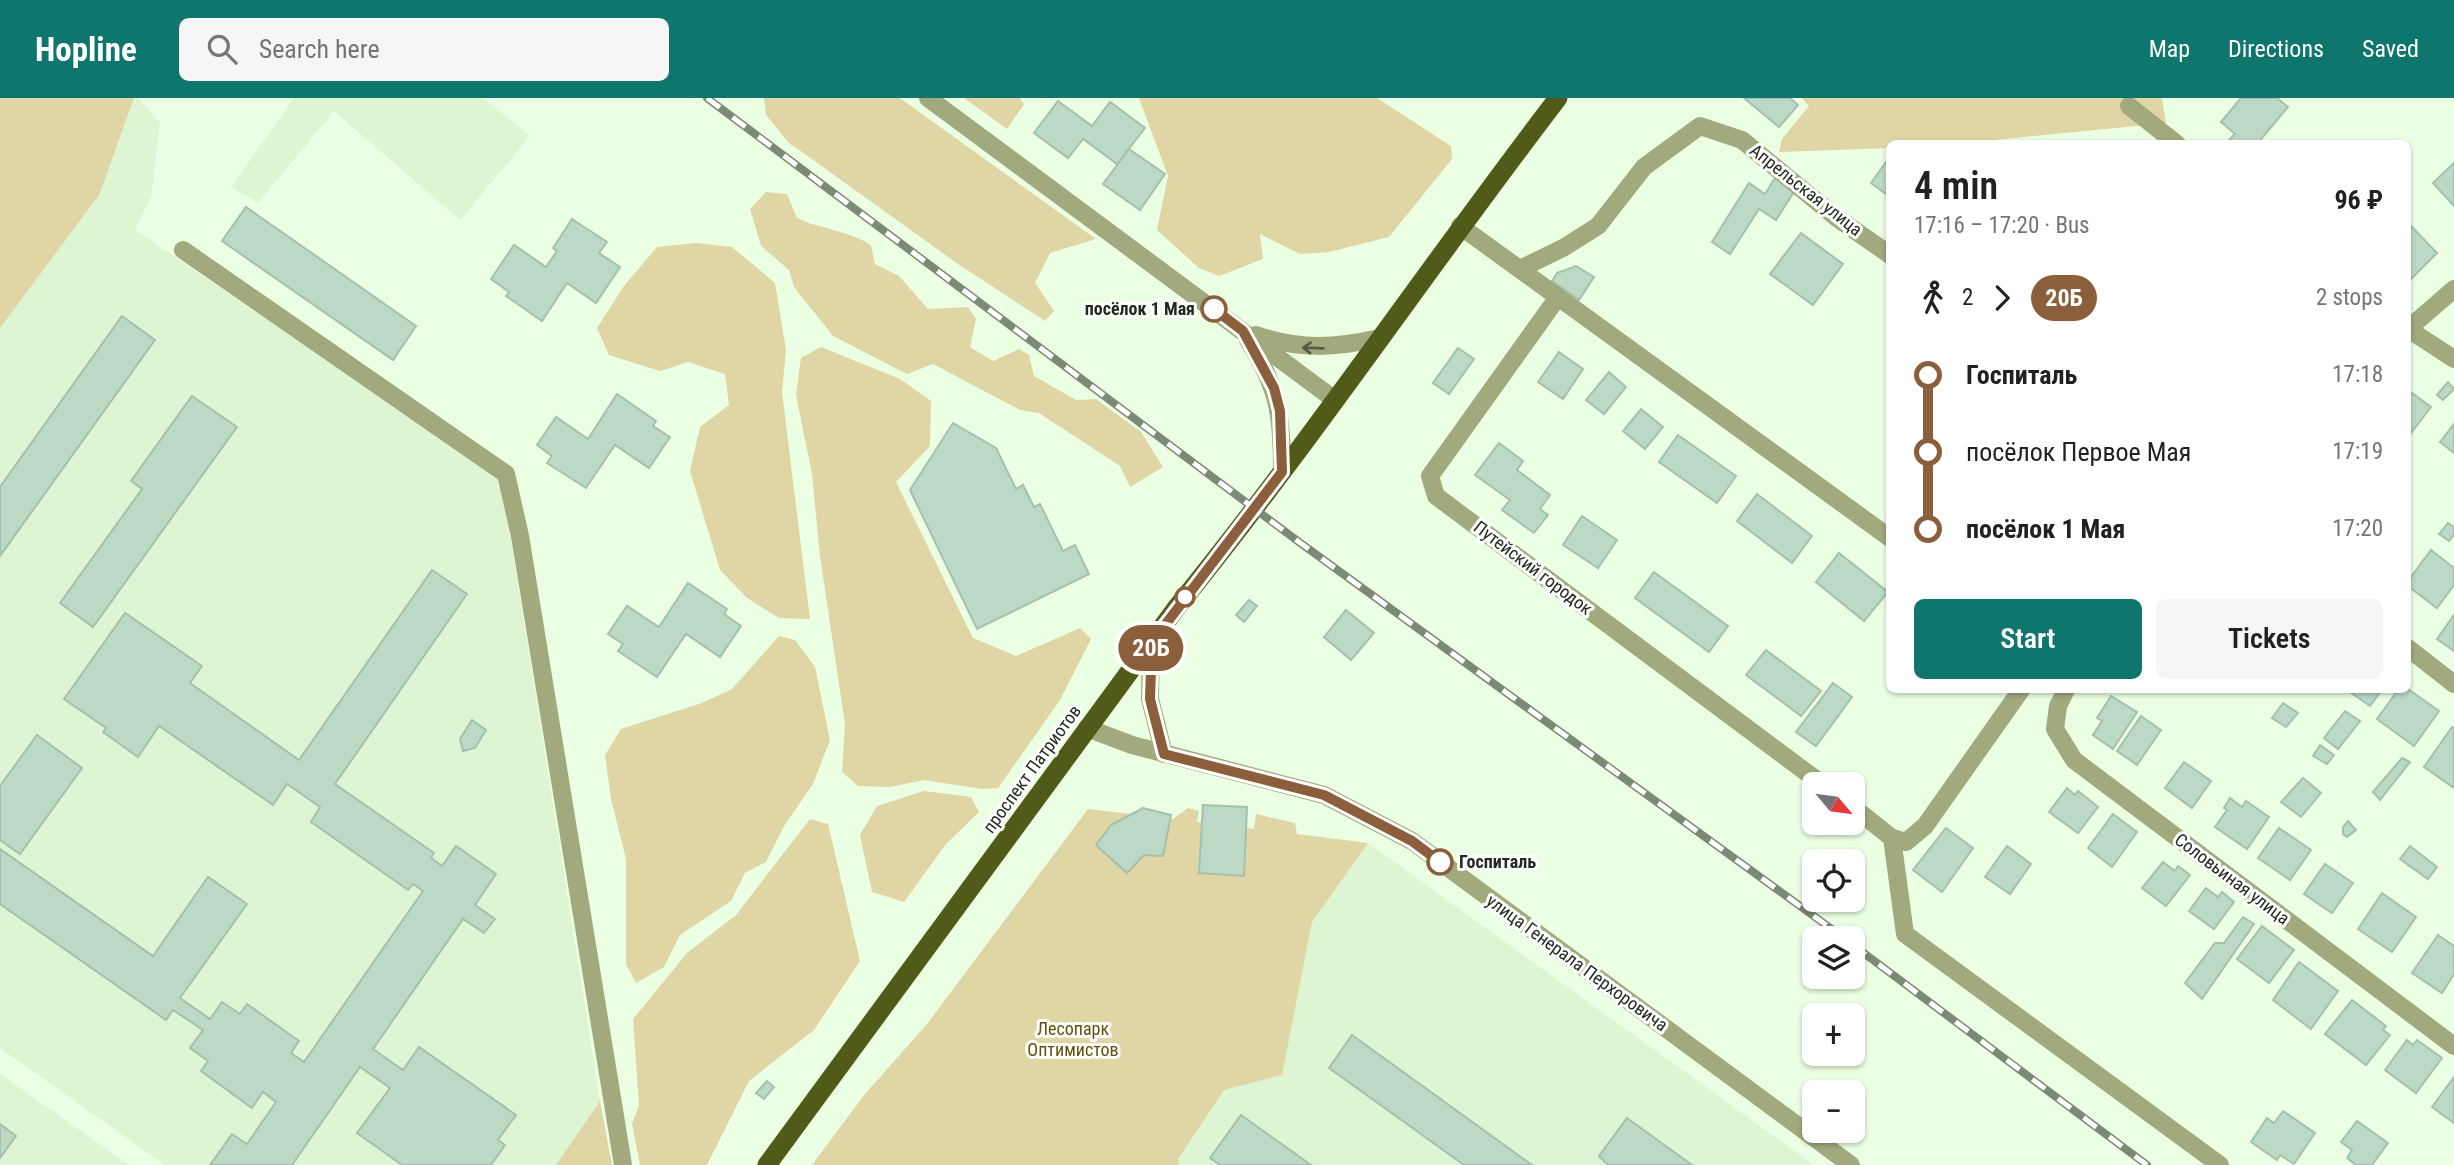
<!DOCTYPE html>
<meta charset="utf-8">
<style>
:root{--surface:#fff;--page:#f6f6f6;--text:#202124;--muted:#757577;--accent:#0f766e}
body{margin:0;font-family:"Roboto Condensed",sans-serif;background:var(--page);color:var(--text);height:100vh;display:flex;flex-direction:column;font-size:26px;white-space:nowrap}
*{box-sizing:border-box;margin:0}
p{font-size:23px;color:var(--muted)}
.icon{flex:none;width:38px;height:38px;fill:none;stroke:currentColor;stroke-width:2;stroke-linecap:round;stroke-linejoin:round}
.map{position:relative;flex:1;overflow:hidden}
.details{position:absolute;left:1886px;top:42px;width:525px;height:553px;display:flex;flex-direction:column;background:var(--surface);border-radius:10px;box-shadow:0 2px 5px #0004}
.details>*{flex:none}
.badge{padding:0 14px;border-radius:23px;font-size:24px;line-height:46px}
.needle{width:46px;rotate:119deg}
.controls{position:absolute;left:1802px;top:674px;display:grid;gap:14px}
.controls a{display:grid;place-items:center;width:63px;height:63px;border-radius:10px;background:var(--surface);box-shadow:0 2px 5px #0004;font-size:35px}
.map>.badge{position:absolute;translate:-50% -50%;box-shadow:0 0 0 4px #fff}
.legs{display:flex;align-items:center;gap:10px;height:77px;padding:0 28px;font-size:23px}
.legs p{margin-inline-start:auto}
.headline{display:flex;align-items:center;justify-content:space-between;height:119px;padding:0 28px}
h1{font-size:38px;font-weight:600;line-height:52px}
.primary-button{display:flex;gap:14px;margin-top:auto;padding:14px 28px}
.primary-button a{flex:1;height:80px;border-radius:10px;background:var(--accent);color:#fff;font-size:28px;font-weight:600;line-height:80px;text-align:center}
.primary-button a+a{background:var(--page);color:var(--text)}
ul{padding:0 28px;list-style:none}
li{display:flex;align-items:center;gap:24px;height:77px;font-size:26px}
li i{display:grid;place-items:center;width:10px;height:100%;margin:0 9px;background:currentColor}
li i::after{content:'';width:18px;height:18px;margin:-9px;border:5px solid;border-radius:50%;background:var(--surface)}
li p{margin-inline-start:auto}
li:first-child i{background:linear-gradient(#0000 50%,currentColor 0)}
li:last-child i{background:linear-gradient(currentColor 50%,#0000 0)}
header{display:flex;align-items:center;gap:42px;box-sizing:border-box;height:98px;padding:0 35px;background:var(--accent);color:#fff}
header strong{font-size:33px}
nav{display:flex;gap:38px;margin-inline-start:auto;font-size:24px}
.search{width:490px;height:63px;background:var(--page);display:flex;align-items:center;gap:18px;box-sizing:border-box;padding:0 24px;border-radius:10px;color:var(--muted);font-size:26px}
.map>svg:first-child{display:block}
.built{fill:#ddf5d2}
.green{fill:#e0d5a4}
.building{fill:#bbd9c4;stroke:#a4c1ad;stroke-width:2}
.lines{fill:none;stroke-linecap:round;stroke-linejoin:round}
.minor{stroke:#a1a97d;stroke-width:18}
.tertiary{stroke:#a1a97d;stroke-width:18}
.trunk{stroke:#525a19;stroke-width:19}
.rail-casing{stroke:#7c8976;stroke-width:8}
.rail{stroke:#fff;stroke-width:5;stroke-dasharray:16;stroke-linecap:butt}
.oneway{stroke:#555c45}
.line-1-casing{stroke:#fff;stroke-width:16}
.line-1{stroke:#8b5e3c;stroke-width:10}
.stop-1-dot{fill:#fff;stroke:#8b5e3c;stroke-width:3.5}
.labels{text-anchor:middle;stroke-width:6;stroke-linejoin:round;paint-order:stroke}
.street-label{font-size:18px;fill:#22291f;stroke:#fff}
.stop-label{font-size:18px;font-weight:bold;fill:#22291f;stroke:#fff;text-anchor:end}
.park-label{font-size:18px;fill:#5f520b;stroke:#fff}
</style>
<header>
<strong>Hopline</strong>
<div class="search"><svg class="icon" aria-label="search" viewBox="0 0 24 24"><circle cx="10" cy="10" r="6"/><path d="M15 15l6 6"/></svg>Search here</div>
<nav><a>Map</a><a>Directions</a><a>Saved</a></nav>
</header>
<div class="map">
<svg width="2454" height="1067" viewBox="0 0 2454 1067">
<rect width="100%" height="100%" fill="#ebffe2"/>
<g class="built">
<polygon points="0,0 138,0 160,25 151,99 135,132 501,379 600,1003 556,1067 165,1067 0,950"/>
<polygon points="294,0 483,0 530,38 460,122 334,13 258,105 231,89"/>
<polygon points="1368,745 1814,1067 1137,1067"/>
<polygon points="0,976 129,1067 0,1067"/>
</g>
<g class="green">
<polygon points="0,0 134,0 99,97 0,230"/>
<polygon points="764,0 900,0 1096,141 1050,155 1035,185 1054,213 1045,223 958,166 788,44 766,17"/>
<polygon points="964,0 1020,0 1024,6 1007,31"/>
<polygon points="1139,0 1377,0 1451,48 1452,61 1389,139 1329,154 1300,156 1260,136 1263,161 1219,178 1199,170 1157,132 1168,78"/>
<polygon points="1802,0 2162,0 2166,25 1964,45 1890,46 1890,50 1779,54 1782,41 1809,8"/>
<path d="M766 94 787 96 797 120C823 132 847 132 871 147L875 166 899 178 928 211 968 209 976 221 970 249 993 263 1019 251 1029 257 1034 278 1076 302 1096 301 1141 334 1163 369 1130 389 1120 368 1039 315 1020 312 933 266 907 276 833 238 794 189 789 172 761 148 750 111Z"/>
<polygon points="696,145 732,149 775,185 786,252 782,294 810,521 779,520 747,500 720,472 690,373 700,329 729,307 725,276 688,264 660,273 609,257 597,230 624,188 657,149"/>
<polygon points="821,249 900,281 931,303 930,348 896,384 973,540 1016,558 1080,530 1091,541 1060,602 998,690 982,691 924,682 890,689 858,688 842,674 845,626 820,458 812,376 796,297 801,260"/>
<polygon points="779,538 795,542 815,569 830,642 813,686 784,728 766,764 745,775 731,803 680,837 664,869 636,885 626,866 626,761 611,701 605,657 621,631 702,605 732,591"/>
<polygon points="924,693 971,699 979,714 946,746 904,804 872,794 860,737 877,708"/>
<polygon points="1188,710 1199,713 1197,724 1254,731 1256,716 1295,725 1297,736 1368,745 1312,824 1282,977 1224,992 1178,1061 1179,1067 812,1067 865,996 927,926 1088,711 1173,721"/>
<polygon points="810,721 828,726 860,863 814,932 749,983 707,1067 640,1067 632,1026 639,1007 633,921 687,855 736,817"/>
<polygon points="600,1003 612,1067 556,1067"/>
</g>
<g class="building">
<polygon points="1744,0 1790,0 1798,7 1779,29"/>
<polygon points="2241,0 2277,0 2288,9 2257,46 2226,45 2235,36 2221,24"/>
<polygon points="1058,3 1092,28 1110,4 1145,30 1117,66 1083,41 1068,60 1034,35"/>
<polygon points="1129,51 1165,76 1140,112 1103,86"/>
<polygon points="1886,64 1890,66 1890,99 1871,85"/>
<polygon points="2454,65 2454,108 2433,85"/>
<polygon points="1775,80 1795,92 1776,122 1759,111 1730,156 1712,144 1749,85 1765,96"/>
<polygon points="246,109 416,228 393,262 222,143"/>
<polygon points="572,121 607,144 599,155 620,169 596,205 567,185 542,223 506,198 509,194 491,181 514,147 546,169 557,153 553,150"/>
<polygon points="2411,128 2437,155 2408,184 2408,131"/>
<polygon points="1801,135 1843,166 1813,207 1770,176"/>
<polygon points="1576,168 1594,179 1579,202 1552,183 1557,175"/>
<polygon points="122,218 155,242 0,458 0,389"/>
<polygon points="1458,250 1474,261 1449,296 1433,285"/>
<polygon points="1559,254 1583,271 1563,301 1538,284"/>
<polygon points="1609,274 1626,289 1604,316 1586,302"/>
<polygon points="2448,284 2454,291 2443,302 2437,297"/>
<polygon points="2408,292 2431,309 2408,339"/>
<polygon points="617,296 656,323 653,328 670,339 649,370 615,347 586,390 547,365 552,358 537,347 556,319 588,341"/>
<polygon points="192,298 237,329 93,529 60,505 142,391 131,383"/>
<polygon points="1641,311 1663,329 1645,351 1623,333"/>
<polygon points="953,325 996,350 1016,391 1023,387 1034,409 1040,406 1063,453 1075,447 1089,476 977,531 910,392"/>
<polygon points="2454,326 2454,355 2440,344"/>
<polygon points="1678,337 1736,378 1717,405 1659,364"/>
<polygon points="1499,345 1523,363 1517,372 1550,397 1540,411 1548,417 1534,435 1502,412 1510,402 1475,377"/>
<polygon points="1757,396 1812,438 1792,465 1737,423"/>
<polygon points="1582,418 1617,442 1598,470 1563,447"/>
<polygon points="2448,425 2454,429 2454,437 2449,443 2439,436"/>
<polygon points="2431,452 2454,470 2454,487 2437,510 2408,488 2408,483"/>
<polygon points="1839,455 1888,494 1864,523 1816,484"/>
<polygon points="432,472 467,496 335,686 434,755 431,760 442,768 456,748 496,776 475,807 495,821 484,835 463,821 373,951 403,972 419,949 516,1017 498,1042 505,1047 491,1067 402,1067 357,1035 390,990 360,969 292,1067 210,1067 232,1036 247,1046 276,1004 263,994 252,1010 201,973 208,963 190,950 203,932 173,912 166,922 0,806 0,751 153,858 208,779 247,806 180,900 210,921 222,904 240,916 247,906 299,943 291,955 304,964 423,793 413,786 408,792 311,724 320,709 287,686 273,707 159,628 138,659 103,634 106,630 64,601 125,515 202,568 190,585 299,662"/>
<polygon points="1654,474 1728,528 1709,554 1635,500"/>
<polygon points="688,485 727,511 724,516 741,528 720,559 686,536 657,579 618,553 623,546 608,536 627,508 659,529"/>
<polygon points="1249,502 1257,508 1244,524 1236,517"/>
<polygon points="1346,512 1374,535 1351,562 1324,539"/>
<polygon points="2454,517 2454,553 2437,541"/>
<polygon points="1766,552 1821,593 1801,618 1746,577"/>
<polygon points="1833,585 1852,599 1816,648 1796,634"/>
<polygon points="2408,591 2439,613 2414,648 2377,621 2398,592"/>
<polygon points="2347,592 2382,592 2370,608"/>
<polygon points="2111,598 2137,614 2113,651 2093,637 2102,623 2097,620"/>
<polygon points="2283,605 2298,615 2286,629 2272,620"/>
<polygon points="2345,613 2360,623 2338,651 2324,640"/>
<polygon points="2141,618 2161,632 2137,667 2117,653"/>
<polygon points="472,622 486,632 475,650 463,653 460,641"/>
<polygon points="2452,629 2454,630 2454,690 2424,669"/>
<polygon points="37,637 82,670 20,756 0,742 0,688"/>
<polygon points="2320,647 2334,657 2327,666 2313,658"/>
<polygon points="2402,660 2410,664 2380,702 2373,694"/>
<polygon points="2184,664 2211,683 2192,710 2165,690"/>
<polygon points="2303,680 2321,695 2301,719 2281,704"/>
<polygon points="2067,690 2075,697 2078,693 2098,709 2078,735 2049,714"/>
<polygon points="2230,700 2242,709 2246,703 2269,719 2247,751 2215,729 2227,712 2224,710"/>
<polygon points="1203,707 1247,709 1244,778 1199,775"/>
<polygon points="1143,710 1171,717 1163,758 1144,757 1127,775 1096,747 1111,727"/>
<polygon points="2113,716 2137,734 2112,769 2088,750"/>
<polygon points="2348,723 2356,732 2347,739 2343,736 2343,729"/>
<polygon points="1946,730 1973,750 1942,794 1913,772"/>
<polygon points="2279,730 2311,752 2290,782 2258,760"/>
<polygon points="2007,748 2031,766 2010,796 1985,779"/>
<polygon points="2410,748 2437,769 2428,781 2400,761"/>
<polygon points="2163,764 2175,773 2178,768 2190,777 2166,808 2142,790"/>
<polygon points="2325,766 2353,785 2332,815 2304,796"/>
<polygon points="2206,790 2218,799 2222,794 2234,804 2214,831 2189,813"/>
<polygon points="2382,795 2416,819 2392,854 2358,831"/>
<polygon points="2243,819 2254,826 2202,901 2185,885 2215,845 2224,845"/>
<polygon points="2262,828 2294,852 2269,885 2237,861"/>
<polygon points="2438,837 2454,848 2454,876 2442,895 2412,875"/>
<polygon points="2299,864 2338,893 2311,931 2273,902"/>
<polygon points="2352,902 2386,928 2383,932 2390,937 2366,967 2325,936"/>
<polygon points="1352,937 1532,1067 1464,1067 1329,970"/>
<polygon points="2407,942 2413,947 2417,942 2442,960 2416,995 2385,972"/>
<polygon points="2454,979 2454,1025 2432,1009"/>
<polygon points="767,983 774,989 764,1001 756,995"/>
<polygon points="2283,1013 2315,1035 2294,1066 2280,1057 2277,1062 2251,1044 2267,1020 2274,1025"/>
<polygon points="1241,1017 1311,1067 1220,1067 1210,1060"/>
<polygon points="1627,1020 1692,1067 1608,1067 1599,1058"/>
<polygon points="2357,1023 2388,1045 2372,1067 2356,1067 2347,1060 2352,1052 2341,1044"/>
<polygon points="0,1026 16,1038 0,1060"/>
</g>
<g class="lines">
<g class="minor">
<polyline points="2129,8 2177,46"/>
<polyline points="1460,128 1558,199 1430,378 1436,398 1822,686"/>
<polyline points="183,152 506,376 520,438 623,1067"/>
<polyline points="1520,171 1563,150 1598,128 1644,69 1700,28 1742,42 1837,120 1890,157"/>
<polyline points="2454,191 2408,231 2454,261"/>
<polyline points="1558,199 1890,440"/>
<polyline points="2408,550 2454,586"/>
<polyline points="2066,592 2058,608 2055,631 2074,662 2454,948"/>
<polyline points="1853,709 1892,740 1906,744 1925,728 2021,592"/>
<polyline points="1892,740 1905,836 2220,1067"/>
</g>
<g class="tertiary">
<polyline points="928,0 1335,302"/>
<path d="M1256 237C1300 252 1335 250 1380 240"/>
<path d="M1248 242C1279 291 1282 317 1282 374"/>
<polyline points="1151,544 1150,601 1164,656"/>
<polyline points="1087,630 1132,647 1324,697 1412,743 1851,1067"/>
</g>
<path class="trunk" d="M767 1067 1177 509C1311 344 1429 168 1558 0"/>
<g class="rail-casing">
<g id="rail">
<polyline points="707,0 1299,444 1844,840"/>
<polyline points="1853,847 2147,1067"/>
</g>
</g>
<use href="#rail" class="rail"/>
</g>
<defs><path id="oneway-shaft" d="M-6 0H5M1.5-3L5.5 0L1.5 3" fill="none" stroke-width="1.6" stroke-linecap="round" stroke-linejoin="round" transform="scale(1.75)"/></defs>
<use class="oneway" href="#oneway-shaft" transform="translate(1313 250) rotate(-178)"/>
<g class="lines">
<g class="line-1-casing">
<polyline id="line-1" points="1214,211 1243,233 1274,290 1280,313 1282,374 1152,544 1150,601 1164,656 1324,697 1412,743 1440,764"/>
</g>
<use href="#line-1" class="line-1"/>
</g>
<g class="stop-1-dot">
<circle cx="1214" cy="211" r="12"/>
<circle cx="1185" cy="499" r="9"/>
<circle cx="1440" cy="764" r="12"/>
</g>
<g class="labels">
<g class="street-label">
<text transform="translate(1806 92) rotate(38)" y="6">Апрельская улица</text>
<text transform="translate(1533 470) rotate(37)" y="6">Путейский городок</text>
<text transform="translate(1032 671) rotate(-54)" y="6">проспект Патриотов</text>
<text transform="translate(2232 781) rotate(37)" y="6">Соловьиная улица</text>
<text transform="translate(1577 865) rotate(36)" y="6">улица Генерала Перхоровича</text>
</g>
<g class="stop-label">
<text x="1195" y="217">посёлок 1 Мая</text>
<text x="1459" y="770" text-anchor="start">Госпиталь</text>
</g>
<g class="park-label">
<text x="1073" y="937">Лесопарк<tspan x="1073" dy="21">Оптимистов</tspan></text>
</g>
</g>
</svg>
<div class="controls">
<a><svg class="needle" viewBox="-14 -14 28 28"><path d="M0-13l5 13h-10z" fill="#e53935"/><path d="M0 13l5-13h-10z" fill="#757577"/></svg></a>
<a><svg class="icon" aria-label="locate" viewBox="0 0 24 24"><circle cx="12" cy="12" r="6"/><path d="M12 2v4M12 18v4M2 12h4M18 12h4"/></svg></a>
<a><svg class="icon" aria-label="layers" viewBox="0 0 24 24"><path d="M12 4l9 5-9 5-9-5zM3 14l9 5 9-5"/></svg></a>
<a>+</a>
<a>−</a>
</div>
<b class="badge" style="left:1151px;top:550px;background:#8b5e3c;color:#fff">20Б</b>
<section class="details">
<div class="headline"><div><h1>4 min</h1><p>17:16 – 17:20 · Bus</p></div><b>96 ₽</b></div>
<div class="legs"><svg class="icon" aria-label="walk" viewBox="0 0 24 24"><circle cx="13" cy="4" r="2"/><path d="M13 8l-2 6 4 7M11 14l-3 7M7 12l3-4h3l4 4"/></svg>2<svg class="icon" aria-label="forward" viewBox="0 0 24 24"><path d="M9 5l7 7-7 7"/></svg><b class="badge" style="background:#8b5e3c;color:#fff">20Б</b><p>2 stops</p></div>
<ul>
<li><i style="color:#8b5e3c"></i><b>Госпиталь</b><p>17:18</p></li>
<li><i style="color:#8b5e3c"></i><span>посёлок Первое Мая</span><p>17:19</p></li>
<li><i style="color:#8b5e3c"></i><b>посёлок 1 Мая</b><p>17:20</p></li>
</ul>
<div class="primary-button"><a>Start</a><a>Tickets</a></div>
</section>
</div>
